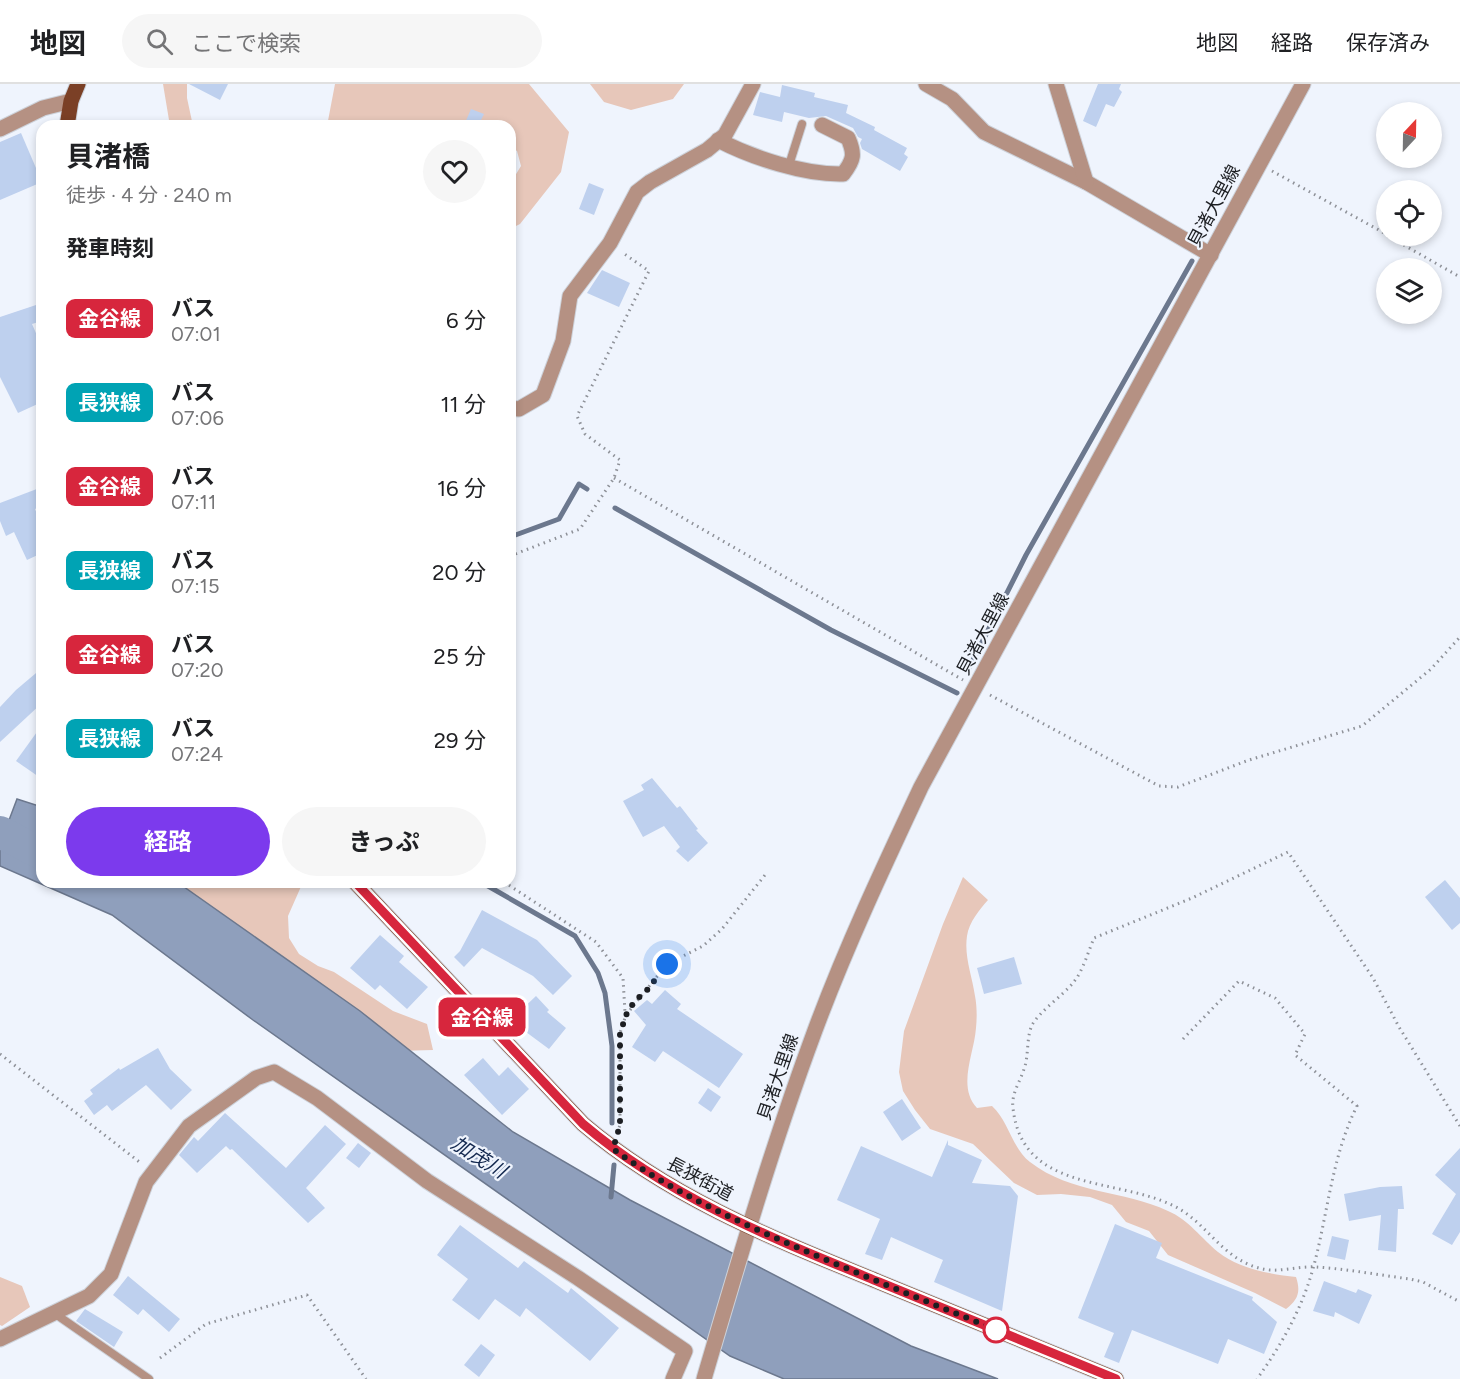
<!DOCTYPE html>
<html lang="ja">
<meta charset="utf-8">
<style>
:root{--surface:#fff;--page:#f6f6f6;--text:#202124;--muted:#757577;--line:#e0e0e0;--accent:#7c3aed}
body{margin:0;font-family:Figtree,"Noto Sans JP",sans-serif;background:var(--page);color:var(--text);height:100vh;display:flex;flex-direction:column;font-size:22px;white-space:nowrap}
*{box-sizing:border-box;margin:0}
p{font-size:20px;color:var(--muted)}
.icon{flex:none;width:33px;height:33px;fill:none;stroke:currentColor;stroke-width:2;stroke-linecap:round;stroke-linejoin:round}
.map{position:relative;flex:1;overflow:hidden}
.sheet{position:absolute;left:36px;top:36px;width:480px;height:768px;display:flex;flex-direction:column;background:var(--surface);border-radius:18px;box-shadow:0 3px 9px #0003}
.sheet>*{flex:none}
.badge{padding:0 12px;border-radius:9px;font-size:21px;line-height:39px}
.needle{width:39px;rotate:22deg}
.controls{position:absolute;left:1376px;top:18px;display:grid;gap:12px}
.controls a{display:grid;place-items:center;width:66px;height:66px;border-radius:50%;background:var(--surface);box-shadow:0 3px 9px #0003;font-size:30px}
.you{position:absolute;width:30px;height:30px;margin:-15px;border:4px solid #fff;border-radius:50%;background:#1a73e8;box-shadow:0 0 0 9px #1a73e833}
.map>.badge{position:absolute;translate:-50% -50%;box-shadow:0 0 0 3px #fff}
h2{padding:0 30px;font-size:22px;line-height:54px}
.round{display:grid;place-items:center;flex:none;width:63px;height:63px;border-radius:32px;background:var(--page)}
.summary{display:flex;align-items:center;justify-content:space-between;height:102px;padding:0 30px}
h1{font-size:28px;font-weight:700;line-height:45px}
.action{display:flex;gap:12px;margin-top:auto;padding:12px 30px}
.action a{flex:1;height:69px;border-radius:36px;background:var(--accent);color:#fff;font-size:24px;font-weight:700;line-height:69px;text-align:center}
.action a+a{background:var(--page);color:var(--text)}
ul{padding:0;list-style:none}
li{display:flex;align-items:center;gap:18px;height:84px;padding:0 30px}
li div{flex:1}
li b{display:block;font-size:22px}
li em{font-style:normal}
li .badge{min-width:66px;font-weight:700;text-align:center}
header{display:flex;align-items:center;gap:36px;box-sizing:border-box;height:84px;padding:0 30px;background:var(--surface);border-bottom:2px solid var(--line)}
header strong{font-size:28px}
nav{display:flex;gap:33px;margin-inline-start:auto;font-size:21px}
.search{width:420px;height:54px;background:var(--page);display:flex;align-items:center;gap:15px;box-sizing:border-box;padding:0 21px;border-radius:33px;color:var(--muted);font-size:22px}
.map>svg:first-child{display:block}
.green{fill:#e7c7ba}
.water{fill:#8f9fbc;stroke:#6c788e;stroke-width:1.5}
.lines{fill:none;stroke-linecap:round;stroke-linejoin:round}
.stream{stroke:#6c788e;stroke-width:5}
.river{stroke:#8f9fbc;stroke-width:32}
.building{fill:#bed0ee}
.service-casing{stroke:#cdd2da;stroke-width:10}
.minor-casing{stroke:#cdd2da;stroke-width:17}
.tertiary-casing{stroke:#cdd2da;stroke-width:17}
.primary-casing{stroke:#cdd2da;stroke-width:17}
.path{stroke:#8e9198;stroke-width:3;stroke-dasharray:1.5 4.5;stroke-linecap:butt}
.service{stroke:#b59183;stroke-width:8}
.minor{stroke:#b59183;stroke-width:15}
.tertiary{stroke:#b59183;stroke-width:15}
.primary{stroke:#7b4026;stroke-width:15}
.line-casing{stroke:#fff;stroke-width:14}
.line{stroke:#d7263d;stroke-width:9}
.walk{stroke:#1c1e22;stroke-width:6;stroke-dasharray:0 10.8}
.stop-dot{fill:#fff;stroke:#d7263d;stroke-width:3}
.labels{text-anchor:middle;stroke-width:4.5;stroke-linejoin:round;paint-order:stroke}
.street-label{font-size:18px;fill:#1c1e22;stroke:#eff4fd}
.water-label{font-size:20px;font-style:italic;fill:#142950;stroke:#eff4fd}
</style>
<header>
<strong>地図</strong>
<div class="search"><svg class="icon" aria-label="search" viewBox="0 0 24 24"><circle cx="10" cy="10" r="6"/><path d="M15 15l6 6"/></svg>ここで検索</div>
<nav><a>地図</a><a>経路</a><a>保存済み</a></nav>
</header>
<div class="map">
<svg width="1460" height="1295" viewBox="0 0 1460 1295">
<rect width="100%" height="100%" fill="#eff4fd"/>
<g class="green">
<polygon points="163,0 187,0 187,14 193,42 170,42"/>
<polygon points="335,0 529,0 569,48 561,88 520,140 510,145 510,100 521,82 517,67 510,62 510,42 327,42"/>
<polygon points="590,0 684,0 673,15 631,26 604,18"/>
<path d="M963 793 988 816C980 825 969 838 967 852 964 873 972 891 975 912 977 922 977 934 976 944 974 971 957 1002 977 1024L992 1022C1008 1036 1012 1064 1030 1078 1071 1110 1124 1106 1168 1127 1188 1135 1202 1155 1218 1168 1240 1185 1269 1190 1296 1193 1301 1208 1298 1216 1286 1225L1255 1209 1168 1171 1149 1147 1126 1138 1112 1121 1090 1113 1061 1110 1037 1111 1014 1099 973 1060 930 1045 915 1026 903 1007 899 988 904 947 943 840Z"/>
<polygon points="149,798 224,798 239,804 244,798 303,798 288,832 289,854 299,870 318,882 334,888 393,927 427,940 433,966 396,967"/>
<polygon points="0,1193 22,1202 30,1223 2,1242 0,1241"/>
</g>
<polygon class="water" points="17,715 42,723 42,798 177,798 360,927 513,1048 630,1116 911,1262 998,1295 784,1295 730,1272 253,936 112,831 0,782 0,760"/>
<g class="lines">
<g class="stream">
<polyline points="615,424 831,546 957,609"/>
<polyline points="510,453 559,435 579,400 587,405"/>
<polyline points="968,586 1026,471 1192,177"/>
<polyline points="481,798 575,852 598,889 605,909 612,962 612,1039"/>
<polyline points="611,1113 614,1081"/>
</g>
<polyline class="river" points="0,748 42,770"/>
</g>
<g class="building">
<polygon points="189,0 228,0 220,16"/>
<polygon points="1098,0 1121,0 1119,5 1122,8 1114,23 1106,20 1096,43 1083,37"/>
<polygon points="782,1 815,9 814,13 848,21 846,29 875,43 874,46 907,64 904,70 908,73 900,87 862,65 860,59 862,55 858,53 853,44 826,32 809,34 784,28 782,38 753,31 760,8 780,13"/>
<polygon points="471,25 484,30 478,42 465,39"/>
<polygon points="21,49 42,98 0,116 0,58"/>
<polygon points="589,99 604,105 594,131 579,125"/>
<polygon points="602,186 630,199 619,223 587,209"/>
<polygon points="42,219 42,237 32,240 42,263 42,318 18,329 0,293 0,233"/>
<polygon points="42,403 42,422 35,425 40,438 36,440 42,454 42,469 27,476 14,448 6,452 0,437 0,419"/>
<polygon points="42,584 42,619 0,658 0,623 16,606"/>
<polygon points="42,641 42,695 16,677"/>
<polygon points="652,694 677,724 680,722 698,745 696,746 708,759 688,778 676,767 680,763 664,742 643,753 623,717 644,706 641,701"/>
<polygon points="1445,796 1460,814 1460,839 1452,846 1425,813"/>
<polygon points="482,826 537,856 572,892 553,911 533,892 482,864 464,883 454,873 460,867"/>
<polygon points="380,851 404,872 399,878 428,903 407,925 380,901 375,906 350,884"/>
<polygon points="1014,873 1022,900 984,910 977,884"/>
<polygon points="665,906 681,920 677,925 743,970 719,1004 663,967 655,978 632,963 646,941 634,927 647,916 652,920"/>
<polygon points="536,912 549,926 547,928 566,944 549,965 526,948 513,934"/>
<polygon points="158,964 170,985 192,1006 171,1026 146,1001 112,1027 107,1021 94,1031 84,1017 93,1010 90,1006 119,984 120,986"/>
<polygon points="483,974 499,992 508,983 529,1005 502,1031 464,991"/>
<polygon points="708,1004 721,1013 711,1028 698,1019"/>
<polygon points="902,1015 921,1044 902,1057 883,1028"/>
<polygon points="225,1029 286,1084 325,1041 346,1060 306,1104 325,1124 308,1139 232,1065 230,1066 226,1062 197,1089 179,1071 194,1053 198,1057"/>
<polygon points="948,1056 948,1061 982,1076 972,1099 1010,1102 1018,1112 1002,1227 934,1198 943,1176 891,1153 882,1176 865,1170 880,1135 837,1116 861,1062 932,1093"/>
<polygon points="358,1059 371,1069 359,1084 346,1074"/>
<polygon points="1460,1064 1460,1148 1452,1161 1432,1150 1456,1110 1435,1091"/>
<polygon points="1402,1102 1404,1125 1398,1125 1396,1168 1378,1166 1381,1131 1349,1137 1344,1110 1380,1103"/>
<polygon points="1115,1140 1162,1159 1156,1174 1253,1213 1252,1216 1277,1238 1264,1270 1228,1255 1218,1280 1132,1246 1119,1279 1104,1273 1114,1249 1078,1234"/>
<polygon points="460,1141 518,1184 524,1177 568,1209 571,1204 619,1244 590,1277 526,1224 520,1233 495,1215 479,1236 452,1216 468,1195 437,1171"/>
<polygon points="1332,1152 1349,1156 1345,1176 1327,1172"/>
<polygon points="128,1192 180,1235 169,1248 143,1225 138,1231 113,1211"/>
<polygon points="1324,1197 1356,1209 1358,1205 1372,1211 1359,1240 1335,1228 1334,1233 1313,1227"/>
<polygon points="85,1225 123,1248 114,1263 76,1237"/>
<polygon points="481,1260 495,1271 479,1293 464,1281"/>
</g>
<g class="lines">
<g class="service-casing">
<g id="service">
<polyline points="789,81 802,40"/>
<polyline points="54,1229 149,1295"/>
</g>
</g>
<g class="minor-casing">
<g id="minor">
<polyline points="926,0 952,15 984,48 1086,98 1211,171"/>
<polyline points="1056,0 1086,98"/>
<polyline points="0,45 43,24 71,17"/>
<path d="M718 56C753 74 805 91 843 90 854 76 855 70 848 54L822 41"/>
<polyline points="510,324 519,325 543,311 563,257 570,212 610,159 637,108 650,98 707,66 725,51 753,0"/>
<polyline points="0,1255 89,1212 111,1190 146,1098 189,1042 256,994 274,988 317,1014 427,1097 578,1194 685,1267 673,1295"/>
</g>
</g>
<g class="tertiary-casing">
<path id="tertiary" d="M704 1295C738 1179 772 1062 814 949 845 865 883 784 921 703L1303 0"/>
</g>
<g class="primary-casing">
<g id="primary">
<polyline points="67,42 71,17 78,0"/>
<path d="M355 798 583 1040C670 1114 774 1155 879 1198 958 1230 1037 1263 1116 1295"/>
</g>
</g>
<g class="path">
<polyline points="1272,87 1386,150"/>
<polyline points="1388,152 1460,193"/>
<polyline points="614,394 963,596"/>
<polyline points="510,472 580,445 614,394 620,376 585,350 577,332 649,187 623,169"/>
<polyline points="990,611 1159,702 1178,703 1249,676 1362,642 1431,585 1460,553"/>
<polyline points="504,798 596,858 623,894 625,929"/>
<path d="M1183 955 1239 897 1275 914 1305 950 1295 971 1357 1022C1332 1072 1328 1128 1314 1181 1303 1223 1282 1260 1257 1295"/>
<polyline points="0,970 142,1080"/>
<path d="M1460 1042 1399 943 1373 894 1288 768 1192 814 1094 854C1088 868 1083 887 1073 899 1062 912 1040 927 1032 941 1026 955 1029 972 1024 985 1020 998 1011 1010 1013 1024 1022 1109 1116 1093 1174 1122 1209 1139 1224 1181 1270 1186 1285 1187 1301 1182 1316 1183 1347 1185 1379 1191 1410 1195L1423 1198 1460 1218"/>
<polyline points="617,1049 620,1041 620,949 626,931 667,880 703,862 722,845 765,791"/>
<polyline points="160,1274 206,1240 307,1211 366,1295"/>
</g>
<use href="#service" class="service"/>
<use href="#minor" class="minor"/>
<use href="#tertiary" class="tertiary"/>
<use href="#primary" class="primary"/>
</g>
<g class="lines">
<g class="line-casing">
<path id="line" d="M355 798 583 1040C670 1114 774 1155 879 1198 958 1230 1037 1263 1116 1295"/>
</g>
<use href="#line" class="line"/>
<path class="walk" d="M667 880 648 905 634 918 626 931 620 950V1041L613 1065C657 1097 702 1120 751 1143 833 1180 916 1213 999 1247L996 1246"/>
</g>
<circle class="stop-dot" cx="996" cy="1246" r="12"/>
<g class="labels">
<g class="street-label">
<text transform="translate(1214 122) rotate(-62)" y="6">貝渚大里線</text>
<text transform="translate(983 550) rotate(-62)" y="6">貝渚大里線</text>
<text transform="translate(778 993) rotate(-71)" y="6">貝渚大里線</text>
<text transform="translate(700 1095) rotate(28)" y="6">長狭街道</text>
</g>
<g class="water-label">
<text transform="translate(479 1073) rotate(32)" y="7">加茂川</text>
</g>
</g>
</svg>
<div class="controls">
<a><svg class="needle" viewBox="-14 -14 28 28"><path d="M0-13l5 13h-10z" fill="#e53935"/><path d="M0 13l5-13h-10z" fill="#757577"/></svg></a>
<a><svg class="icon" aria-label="locate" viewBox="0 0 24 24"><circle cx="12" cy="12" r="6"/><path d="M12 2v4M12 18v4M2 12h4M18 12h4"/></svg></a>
<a><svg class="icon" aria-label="layers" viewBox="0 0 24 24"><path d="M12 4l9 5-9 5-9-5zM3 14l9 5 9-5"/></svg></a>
</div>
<div class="you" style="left:667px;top:880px"></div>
<b class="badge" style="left:482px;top:933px;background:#d7263d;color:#fff">金谷線</b>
<section class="sheet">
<div class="summary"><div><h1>貝渚橋</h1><p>徒歩 · 4 分 · 240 m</p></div><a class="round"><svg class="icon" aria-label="heart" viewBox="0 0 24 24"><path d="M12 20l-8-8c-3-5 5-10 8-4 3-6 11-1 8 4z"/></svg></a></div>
<h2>発車時刻</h2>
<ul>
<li><span class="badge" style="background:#d7263d;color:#fff">金谷線</span><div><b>バス</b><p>07:01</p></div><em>6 分</em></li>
<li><span class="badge" style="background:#00a3b4;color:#fff">長狭線</span><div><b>バス</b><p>07:06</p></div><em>11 分</em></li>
<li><span class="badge" style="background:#d7263d;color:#fff">金谷線</span><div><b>バス</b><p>07:11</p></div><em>16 分</em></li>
<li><span class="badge" style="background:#00a3b4;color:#fff">長狭線</span><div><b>バス</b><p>07:15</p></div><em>20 分</em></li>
<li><span class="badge" style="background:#d7263d;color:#fff">金谷線</span><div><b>バス</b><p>07:20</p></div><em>25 分</em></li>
<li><span class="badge" style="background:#00a3b4;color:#fff">長狭線</span><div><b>バス</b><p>07:24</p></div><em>29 分</em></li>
</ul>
<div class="action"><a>経路</a><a>きっぷ</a></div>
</section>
</div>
